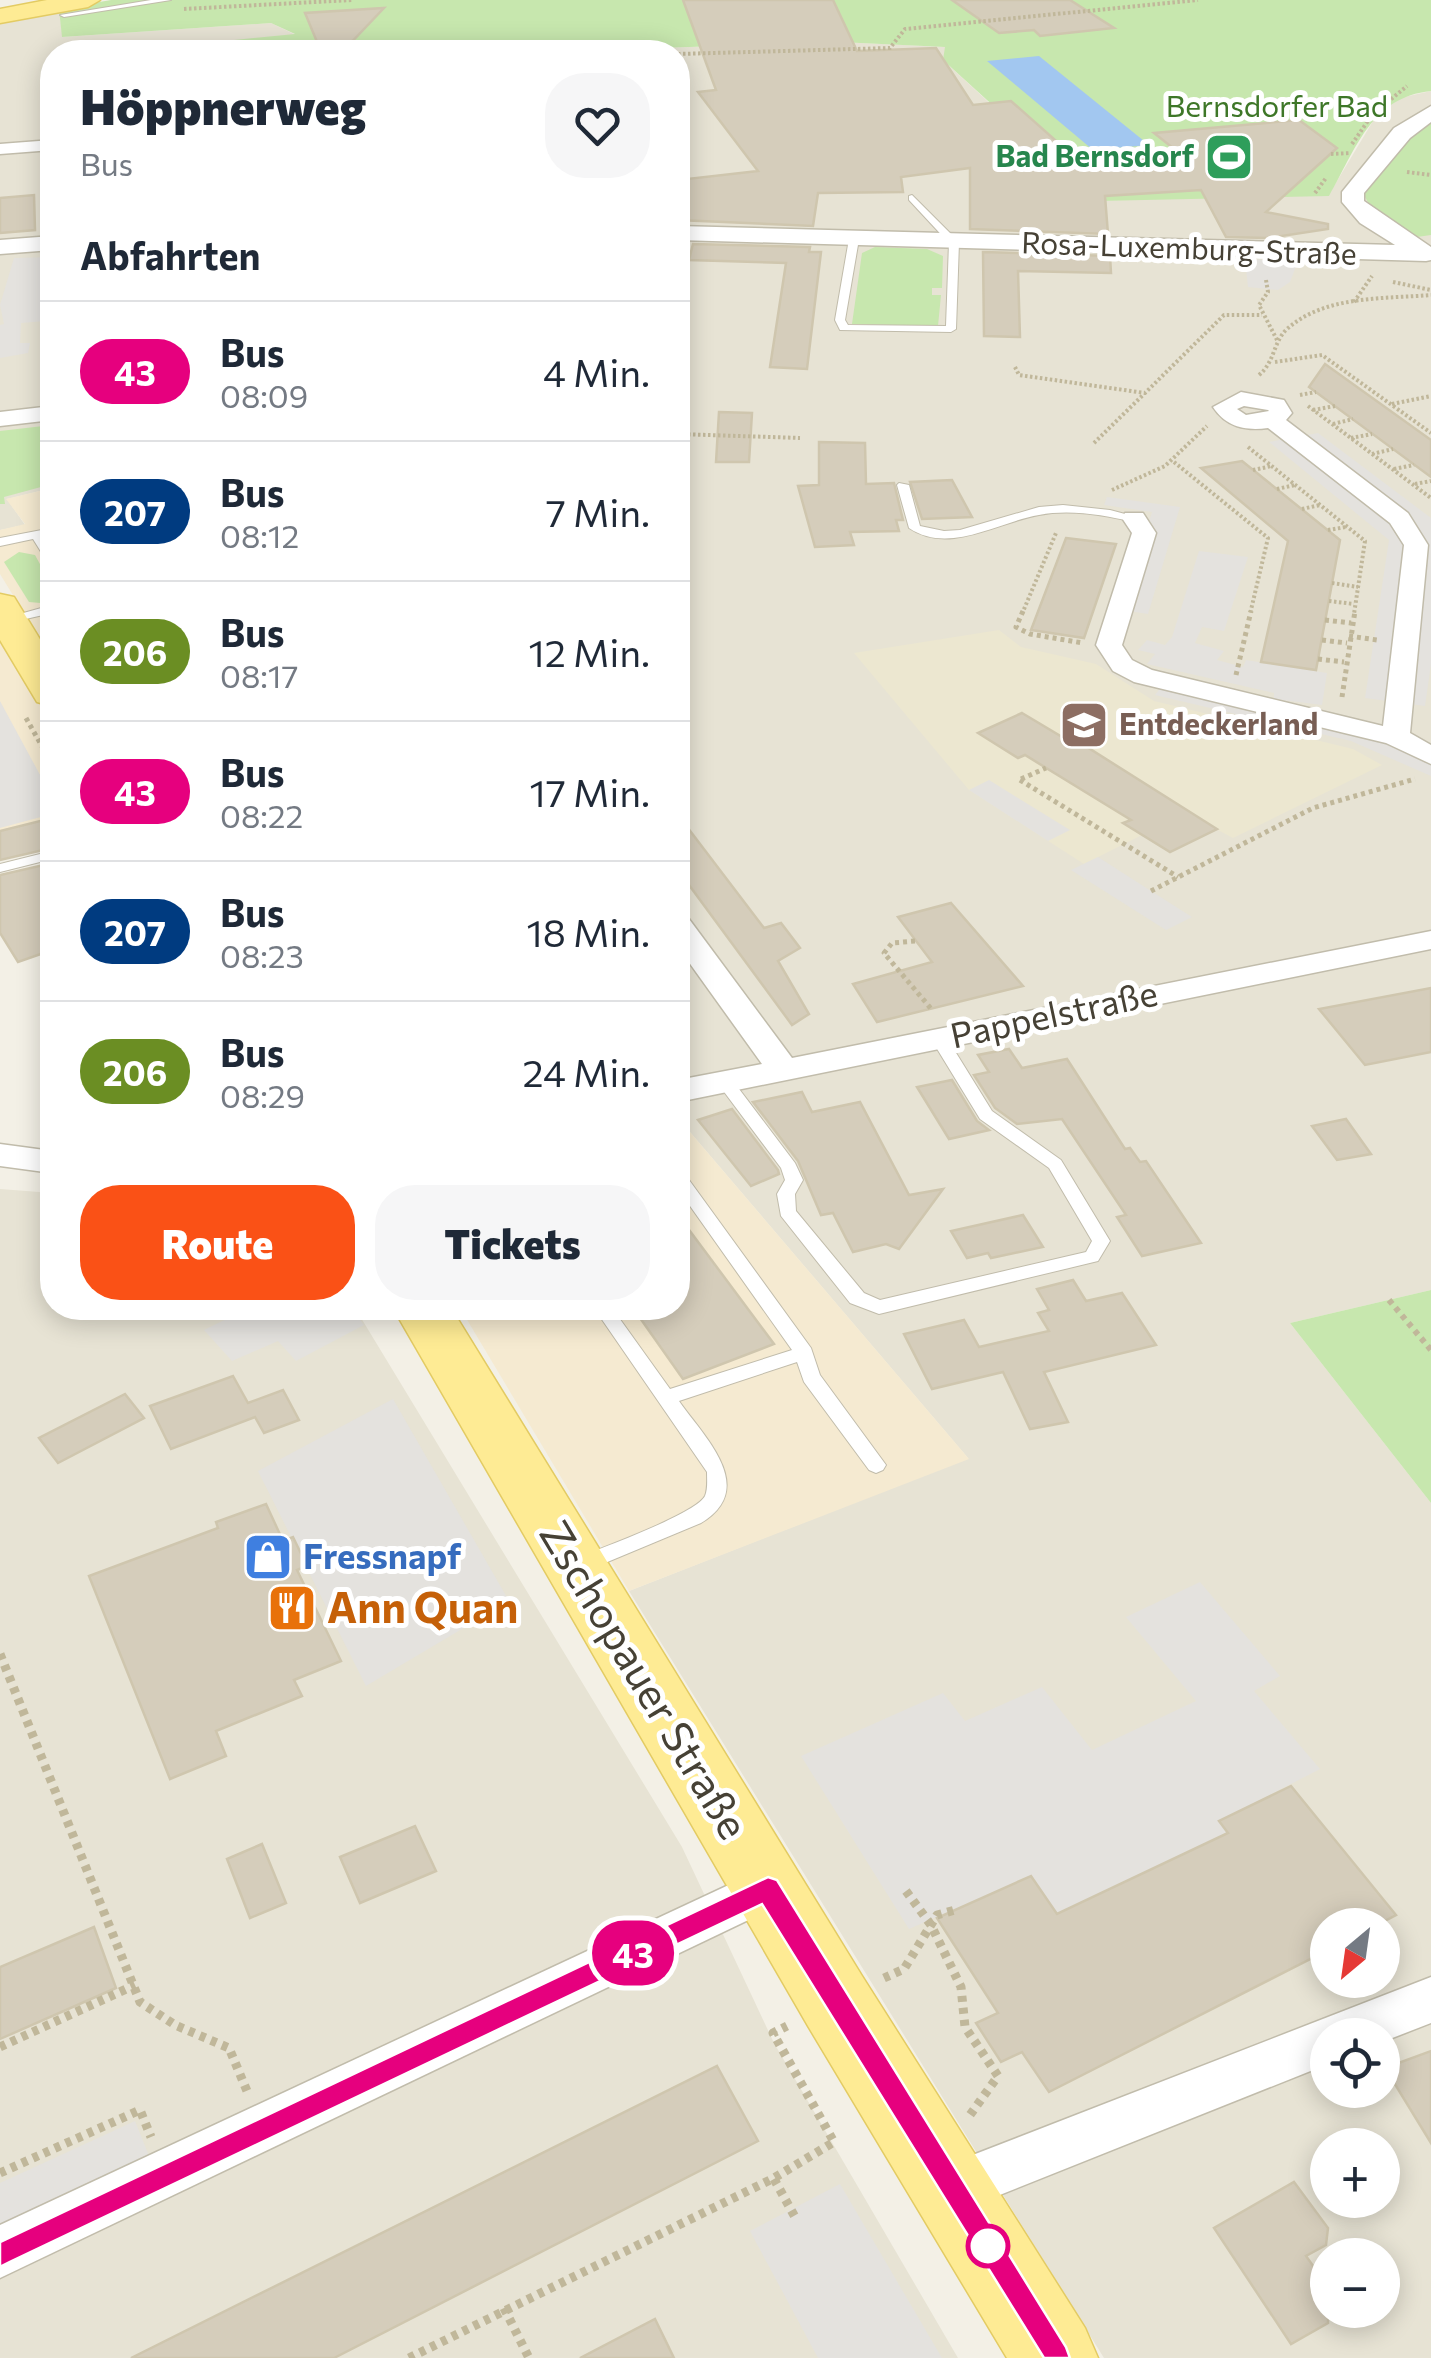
<!DOCTYPE html>
<html lang="de">
<meta charset="utf-8">
<style>
:root{--surface:#fff;--page:#f6f6f7;--text:#1f2937;--muted:#747a83;--line:#e0e1e3;--accent:#fa5116}
body{margin:0;font-family:Commissioner,sans-serif;background:var(--page);color:var(--text);height:100vh;display:flex;flex-direction:column;font-size:38px;white-space:nowrap}
*{box-sizing:border-box;margin:0}
p{font-size:32px;color:var(--muted)}
.icon{flex:none;width:55px;height:55px;fill:none;stroke:currentColor;stroke-width:2;stroke-linecap:round;stroke-linejoin:round}
.map{position:relative;flex:1;overflow:hidden}
.details{position:absolute;left:40px;top:40px;width:650px;height:1280px;display:flex;flex-direction:column;background:var(--surface);border-radius:40px;box-shadow:0 5px 25px #0003}
.details>*{flex:none}
.badge{padding:0 20px;border-radius:32px;font-size:35px;line-height:65px}
.needle{width:65px;rotate:209deg}
.tools{position:absolute;left:1310px;top:1908px;display:grid;gap:20px}
.tools a{display:grid;place-items:center;width:90px;height:90px;border-radius:50%;background:var(--surface);box-shadow:0 5px 25px #0003;font-size:50px}
.map>.badge{position:absolute;translate:-50% -50%;box-shadow:0 0 0 5px #fff}
h2{padding:0 40px;font-size:38px;line-height:90px}
.round{display:grid;place-items:center;flex:none;width:105px;height:105px;border-radius:40px;background:var(--page)}
.summary{display:flex;align-items:center;justify-content:space-between;height:170px;padding:0 40px}
h1{font-size:48px;font-weight:800;line-height:75px}
.cta{display:flex;gap:20px;margin-top:auto;padding:20px 40px}
.cta a{flex:1;height:115px;border-radius:40px;background:var(--accent);color:#fff;font-size:40px;font-weight:800;line-height:115px;text-align:center}
.cta a+a{background:var(--page);color:var(--text)}
ul{padding:0;list-style:none}
li{display:flex;align-items:center;gap:30px;height:140px;padding:0 40px;border-top:2px solid var(--line)}
li div{flex:1}
li b{display:block;font-size:38px}
li em{font-style:normal}
li .badge{min-width:110px;font-weight:700;text-align:center}
.map>svg:first-child{display:block}
.residential{fill:#e7e3d4;fill-rule:evenodd}
.commercial{fill:#f5ead1}
.education{fill:#ece7d0}
.green{fill:#c7e7ae}
.parking{fill:#e4e2de}
.water{fill:#a2c7f0}
.building{fill:#d5cdbb;stroke:#cfc6ae;stroke-width:2.5}
.lines{fill:none;stroke-linecap:round;stroke-linejoin:round}
.service-casing{stroke:#c1bcab;stroke-width:2}
.minor-casing{stroke:#c1bcab;stroke-width:3}
.tertiary-casing{stroke:#c1bcab;stroke-width:3}
.primary-casing{stroke:#e3cb63;stroke-width:3}
.path-far3{stroke:#c0b79a;stroke-width:4;stroke-dasharray:2.5 2.5;stroke-linecap:butt}
.path-far2{stroke:#c0b79a;stroke-width:5;stroke-dasharray:4 4;stroke-linecap:butt}
.path-far1{stroke:#c0b79a;stroke-width:6;stroke-dasharray:5 5;stroke-linecap:butt}
.path{stroke:#c0b79a;stroke-width:9;stroke-dasharray:6 6;stroke-linecap:butt}
.service{fill:#fff;fill-rule:evenodd}
.minor{fill:#fff;fill-rule:evenodd}
.tertiary{fill:#fff;fill-rule:evenodd}
.primary{fill:#feeb94;fill-rule:evenodd}
.line{fill:#e6007e;stroke:#fff;stroke-width:2.5}
.stop-dot{fill:#fff;stroke:#e6007e;stroke-width:5}
.labels{text-anchor:middle;stroke-width:10;stroke-linejoin:round;paint-order:stroke}
.far-park-label{font-size:30px;fill:#3e7728;stroke:#fff}
.far-leisure-label{font-size:30px;font-weight:bold;fill:#27864d;stroke:#fff;text-anchor:end}
.far-street-label{font-size:30px;fill:#464135;stroke:#fff}
.far-education-label{font-size:30px;font-weight:bold;fill:#785e54;stroke:#fff;text-anchor:start}
.street-label{font-size:35px;fill:#464135;stroke:#fff}
.shop-label{font-size:35px;font-weight:bold;fill:#366cbe;stroke:#fff;text-anchor:start}
.near-food-label{font-size:42px;font-weight:bold;fill:#c56008;stroke:#fff;text-anchor:start}
.near-street-label{font-size:42px;fill:#464135;stroke:#fff}
</style>
<div class="map">
<svg width="1431" height="2358" viewBox="0 0 1431 2358">
<rect width="100%" height="100%" fill="#f3f0e6"/>
<g class="residential">
<polygon points="59,9 63,37 271,23 296,35 236,41 255,52 52,52 52,488 7,499 25,525 0,530 0,19"/>
<path d="M839 42 946 47 944 61 1061 169 1328 196 1379 111 1395 99 1431 91V1290L1290 1323 1431 1503V2358H1104L629 1591 968 1458 678 1118V52H539ZM1328 1925H1382V1980H1328ZM1328 2035H1382V2090H1328ZM1328 2145H1382V2200H1328ZM1328 2255H1382V2310H1328Z"/>
<polygon points="0,1189 52,1193 52,1308 355,1308 682,1847 774,2043 958,2358 0,2358"/>
</g>
<g class="commercial">
<polygon points="52,488 52,643 43,644 0,574 0,530 25,524 6,499"/>
<polygon points="0,630 52,715 52,843 0,856"/>
<polygon points="678,1118 969,1459 629,1591 460,1308 678,1308"/>
</g>
<polygon class="education" points="999,630 1021,647 1096,664 1154,701 1353,749 1382,765 1233,838 1216,829 1170,852 1142,835 1084,864 969,790 854,653"/>
<g class="green">
<path d="M111 0H1431V91C1371 97 1356 149 1329 196L1098 201 943 60 945 47 839 42 539 52H255L234 40 295 34 271 23 62 37 59 9Z"/>
<polygon points="1431,112 1431,235 1417,237 1369,204 1362,192"/>
<polygon points="875,247 927,249 943,256 942,288 932,288 932,295 941,295 938,326 852,324 862,253"/>
<polygon points="52,425 52,484 4,497 5,504 0,504 0,431"/>
<polygon points="19,552 35,555 52,586 52,604 29,602 4,562"/>
<polygon points="1431,1290 1431,1503 1290,1323"/>
</g>
<g class="parking">
<polygon points="52,257 52,307 45,321 21,323 20,343 30,343 28,353 0,358 0,325 4,324 0,305 14,258"/>
<polygon points="1245,259 1298,261 1290,282 1278,290 1248,287"/>
<polygon points="1318,433 1431,518 1431,664 1425,706 1365,698 1389,540 1269,442"/>
<polygon points="1107,497 1180,507 1148,614 1122,610 1152,512 1104,505"/>
<polygon points="1199,551 1248,557 1224,631 1202,627 1195,643 1224,651 1217,660 1243,667 1246,660 1327,673 1322,705 1274,699 1274,693 1147,664 1155,654 1138,650 1147,640 1165,645 1172,637"/>
<polygon points="1166,681 1396,737 1431,756 1431,776 1351,741 1155,695"/>
<polygon points="0,701 52,797 52,814 0,828"/>
<polygon points="989,780 1070,830 1048,841 969,790"/>
<polygon points="1098,857 1151,891 1192,917 1166,930 1071,870"/>
<polygon points="249,1308 352,1308 364,1325 296,1361 278,1341 232,1361 204,1330"/>
<polygon points="393,1399 509,1601 366,1686 258,1471"/>
<polygon points="1200,1582 1280,1676 1254,1691 1320,1769 1219,1821 1228,1833 1057,1914 1030,1876 909,1929 801,1756 943,1693 965,1721 1042,1687 1092,1750 1196,1701 1126,1617"/>
<polygon points="135,2121 151,2161 0,2232 0,2183"/>
<polygon points="840,2184 942,2358 818,2358 750,2231"/>
</g>
<polygon class="water" points="1039,56 1149,145 1093,150 987,61"/>
<g class="building">
<polygon points="683,0 833,0 857,51 936,48 973,105 1011,101 1073,156 1084,161 1178,152 1154,133 1299,120 1337,148 1266,212 1328,224 1328,229 1268,238 1226,237 1201,190 1105,196 1108,234 970,229 970,168 901,177 903,192 818,193 813,226 678,220 678,180 758,171 698,92 716,90"/>
<polygon points="952,0 1070,0 1114,28 1040,36 1034,30 999,33"/>
<polygon points="384,8 344,50 320,49 305,13"/>
<polygon points="34,195 35,230 0,233 0,198"/>
<polygon points="693,244 810,247 809,252 821,252 807,369 770,367 786,263 689,260"/>
<polygon points="983,252 1110,256 1111,273 1018,271 1020,337 984,336"/>
<polygon points="1325,364 1431,440 1431,477 1309,387"/>
<polygon points="719,412 752,413 749,462 716,462"/>
<polygon points="819,442 865,443 866,484 894,483 903,520 896,520 899,531 850,532 854,545 815,547 798,486 819,485"/>
<polygon points="1242,461 1340,540 1316,670 1261,662 1288,541 1201,468"/>
<polygon points="952,480 972,517 922,519 910,482"/>
<polygon points="1066,538 1116,544 1084,638 1031,630"/>
<polygon points="1022,713 1074,744 1079,742 1217,829 1170,852 1123,823 1131,820 1025,755 1018,758 978,733"/>
<polygon points="678,815 764,928 781,923 800,948 778,961 809,1014 792,1025 678,870"/>
<polygon points="52,818 52,848 0,860 0,831"/>
<polygon points="52,863 52,950 18,962 0,933 0,875"/>
<polygon points="951,903 1023,986 877,1022 853,984 932,962 898,917"/>
<polygon points="1431,988 1431,1052 1365,1065 1319,1009"/>
<polygon points="1009,1049 1022,1068 1067,1059 1125,1149 1130,1148 1140,1162 1146,1161 1201,1243 1142,1256 1117,1217 1126,1215 1062,1119 1017,1124 995,1108 974,1075 989,1072 978,1055"/>
<polygon points="952,1080 977,1121 989,1130 949,1139 917,1087"/>
<polygon points="802,1092 812,1112 860,1102 909,1195 943,1189 899,1249 886,1244 853,1252 833,1213 821,1215 798,1161 753,1102"/>
<polygon points="732,1109 778,1170 779,1174 751,1186 698,1120"/>
<polygon points="1346,1119 1371,1154 1337,1160 1312,1126"/>
<polygon points="678,1215 774,1344 683,1379 633,1308 678,1308"/>
<polygon points="1023,1215 1043,1247 991,1258 988,1253 967,1258 951,1231"/>
<polygon points="1073,1280 1086,1301 1122,1293 1156,1345 1044,1372 1068,1422 1030,1429 1003,1372 932,1389 904,1334 964,1320 979,1347 1049,1331 1038,1313 1049,1310 1037,1289"/>
<polygon points="233,1376 248,1403 283,1390 299,1420 264,1433 255,1417 171,1449 150,1406"/>
<polygon points="125,1394 144,1418 58,1463 39,1438"/>
<polygon points="266,1504 283,1541 293,1537 307,1566 297,1570 341,1661 294,1680 302,1696 216,1731 226,1756 170,1779 89,1576 218,1528 216,1522"/>
<polygon points="1291,1786 1396,1915 1377,1925 1328,1925 1328,1950 1049,2092 1022,2052 1001,2062 976,2023 998,2013 937,1918 1031,1876 1057,1914 1228,1833 1219,1821"/>
<polygon points="415,1826 436,1871 360,1903 340,1857"/>
<polygon points="262,1844 286,1903 250,1918 227,1859"/>
<polygon points="94,1927 116,1988 0,2039 0,1967"/>
<polygon points="1431,2051 1431,2143 1385,2068"/>
<polygon points="717,2066 758,2141 334,2358 131,2358"/>
<polygon points="1294,2182 1328,2228 1326,2245 1306,2256 1328,2287 1328,2323 1291,2344 1214,2228"/>
<polygon points="655,2319 674,2358 580,2358"/>
</g>
<g class="lines">
<g class="service-casing">
<g id="service">
<polygon points="151,0 171,0 64,17 60,15"/>
<polygon points="912,195 959,242 956,329 951,332 840,330 835,320 849,239 854,236 859,239 845,320 848,325 946,326 949,243 909,200 909,196"/>
<path d="M899 483 909 485 920 526 944 531 960 530 1039 507 1063 505 1110 510 1140 518 1134 522C1103 515 1070 509 1039 515 998 522 949 555 909 528L897 485Z"/>
<polygon points="52,528 52,536 44,537 52,551 52,564 48,563 33,539 0,546 0,538"/>
<polygon points="52,605 52,613 8,623 2,619"/>
<polygon points="52,851 52,859 0,872 0,864"/>
<polygon points="939,1034 945,1035 992,1111 1061,1160 1110,1241 1098,1261 879,1314 850,1303 781,1216 777,1194 785,1180 781,1168 716,1081 718,1077 730,1077 795,1163 803,1180 795,1194 796,1211 864,1293 880,1300 1086,1252 1092,1241 1049,1168 980,1119 931,1039"/>
<path d="M678 1171 684 1173 811 1348 820 1375 886 1465 883 1470 876 1473 869 1470 804 1382 797 1362 679 1401C704 1437 759 1488 701 1523L581 1573 574 1571 571 1565 574 1559C596 1550 696 1514 705 1496 708 1489 707 1480 707 1472L594 1308H612L670 1389 792 1350 678 1189Z"/>
</g>
</g>
<g class="minor-casing">
<g id="minor">
<polygon points="52,140 52,150 0,154 0,144"/>
<path d="M1241 392 1284 400 1292 413 1286 420 1408 513 1428 545 1410 733 1431 745V764L1386 743 1134 682 1113 671 1096 645 1132 533 1122 518 1125 513H1143L1156 533 1122 645 1132 660 1152 670 1383 726 1404 545 1390 523 1268 428C1245 431 1226 427 1213 407ZM1244 406 1268 410 1269 411 1246 415 1237 409Z"/>
<polygon points="52,406 52,420 0,426 0,412"/>
<polygon points="678,917 689,919 792,1058 1431,931 1431,949 678,1102 678,1080 762,1064 678,947"/>
<polygon points="0,1144 52,1151 52,1173 0,1166"/>
<polygon points="767,1867 784,1873 790,1888 784,1903 0,2278 0,2225"/>
<polygon points="1431,1977 1431,2023 1382,2042 1382,2035 1328,2035 1328,2064 952,2214 934,2206 926,2188 934,2170"/>
</g>
</g>
<g class="tertiary-casing">
<g id="tertiary">
<polygon points="1431,106 1431,122 1410,138 1364,193 1364,201 1431,247 1431,260 1426,261 678,240 678,226 1395,245 1360,223 1342,202 1342,192 1394,128"/>
<polygon points="52,236 52,250 0,254 0,240"/>
</g>
</g>
<g class="primary-casing">
<g id="primary">
<polygon points="47,0 100,0 88,7 0,23 0,9"/>
<polygon points="0,594 14,597 52,659 52,706 37,702 0,640"/>
<polygon points="393,1308 451,1308 862,1976 1085,2328 1098,2358 1007,2358 808,2026"/>
</g>
</g>
<g class="path-far3">
<polyline points="184,9 352,0"/>
<polyline points="678,54 890,48 905,29 1198,0"/>
<polyline points="1352,144 1372,115 1407,86"/>
<polyline points="1331,154 1351,153"/>
<polyline points="1407,172 1431,175"/>
<polyline points="1315,193 1326,178"/>
<polyline points="1266,280 1268,292 1259,305 1277,340"/>
<polyline points="1393,282 1431,290"/>
<polyline points="1354,302 1372,276"/>
<polyline points="1275,362 1322,355 1431,433"/>
<polyline points="1015,367 1019,375 1145,393 1224,315 1262,315"/>
<path d="M1259 375C1275 362 1273 342 1287 329 1325 295 1384 299 1431 295"/>
<polyline points="1300,395 1316,392"/>
<polyline points="1392,404 1431,396"/>
<polyline points="1308,406 1431,498"/>
<polyline points="1313,410 1335,406"/>
<polyline points="1333,424 1353,419"/>
<polyline points="678,434 800,438"/>
<polyline points="1351,438 1372,434"/>
<polyline points="1094,443 1144,394"/>
<polyline points="1248,447 1365,541 1354,614"/>
<polyline points="1372,454 1393,449"/>
<polyline points="1174,462 1268,538 1250,614"/>
<polyline points="1394,469 1414,465"/>
<polyline points="1253,470 1272,466"/>
<polyline points="1415,484 1431,481"/>
<polyline points="1277,489 1295,485"/>
<polyline points="1112,490 1165,466 1207,426"/>
<polyline points="1302,509 1320,505"/>
<polyline points="1328,530 1346,527"/>
<polyline points="1332,583 1358,587"/>
<polyline points="1329,601 1354,604"/>
<polyline points="1022,614 1056,533"/>
</g>
<g class="path-far2">
<polyline points="1023,611 1016,627 1030,634 1083,643"/>
<polyline points="1325,620 1351,623"/>
<polyline points="1349,636 1377,640"/>
<polyline points="1322,640 1347,643"/>
<polyline points="1318,659 1344,662"/>
<polyline points="1236,675 1251,611"/>
<polyline points="1342,697 1355,611"/>
<polyline points="26,718 52,764"/>
<polyline points="1021,779 1046,768"/>
<polyline points="1020,780 1178,877"/>
<polyline points="1151,891 1313,808 1415,779"/>
<polyline points="915,941 892,943 884,953 933,1011"/>
</g>
<polyline class="path-far1" points="1389,1300 1431,1350"/>
<g class="path">
<polyline points="0,1654 140,2002 175,2025 229,2048 247,2091"/>
<polyline points="906,1891 931,1925 961,1987 965,2027 998,2076 970,2115"/>
<polyline points="884,1978 904,1969 937,1915 955,1910"/>
<polyline points="0,2047 135,1985"/>
<polyline points="0,2173 140,2110 151,2137"/>
<polyline points="774,2179 795,2217"/>
<polyline points="504,2308 529,2358"/>
<polyline points="409,2358 774,2178 834,2142 773,2033 787,2026"/>
</g>
<use href="#service" class="service"/>
<use href="#minor" class="minor"/>
<use href="#tertiary" class="tertiary"/>
<use href="#primary" class="primary"/>
</g>
<polygon class="line" points="768,1877 777,1880 1066,2347 1070,2358 1044,2358 762,1904 10,2262 0,2267 0,2242"/>
<defs>
<g id="stadium-square" transform="scale(2.5)"><rect x="-9" y="-9" width="18" height="18" rx="4" fill="#2e9e5b" stroke="#fff"/><path d="M0-5a6.5 5 0 1 0 0 10a6.5 5 0 1 0 0-10ZM-3.5-1.8h7v3.6h-7Z" fill="#fff"/></g>
<g id="school-square" transform="scale(2.5)"><rect x="-9" y="-9" width="18" height="18" rx="4" fill="#8d6e63" stroke="#fff"/><path d="M0-5L7-2L0 1L-7-2ZM-4 1L0 2.5L4 1V4Q0 6-4 4Z" fill="#fff"/></g>
<g id="shop-square" transform="scale(2.5)"><rect x="-9" y="-9" width="18" height="18" rx="4" fill="#3f7fe0" stroke="#fff"/><path d="M-5-2.5h2.3a2.7 3.5 0 0 1 5.4 0H5L5.5 6h-11ZM-1.5-2.5h3a1.5 2.3 0 0 0-3 0Z" fill="#fff"/></g>
<g id="restaurant-square" transform="scale(2.5)"><rect x="-9" y="-9" width="18" height="18" rx="4" fill="#e8710a" stroke="#fff"/><path d="M-5-6h1v4h1v-4h1v4h1v-4h1v5L-1.5 .5V6h-2V.5L-5-1ZM5-6V6H3V1.5H1.5Q1.5-4 5-6Z" fill="#fff"/></g>
</defs>
<g fill-rule="evenodd">
<use href="#stadium-square" x="1229" y="157"/>
<use href="#school-square" x="1084" y="725"/>
<use href="#shop-square" x="268" y="1557"/>
<use href="#restaurant-square" x="292" y="1608"/>
</g>
<circle class="stop-dot" cx="988" cy="2246" r="20"/>
<g class="labels">
<g class="far-park-label">
<text x="1277" y="117">Bernsdorfer Bad</text>
</g>
<g class="far-leisure-label">
<text x="1194" y="167">Bad Bernsdorf</text>
</g>
<g class="far-street-label">
<text transform="translate(1189 249) rotate(2)" y="10">Rosa-Luxemburg-Straße</text>
</g>
<g class="far-education-label">
<text x="1119" y="735">Entdeckerland</text>
</g>
<g class="street-label">
<text transform="translate(1054 1015) rotate(-12)" y="12">Pappelstraße</text>
</g>
<g class="shop-label">
<text x="303" y="1569">Fressnapf</text>
</g>
<g class="near-food-label">
<text x="327" y="1623">Ann Quan</text>
</g>
<g class="near-street-label">
<text transform="translate(644 1680) rotate(59)" y="15">Zschopauer Straße</text>
</g>
</g>
</svg>
<div class="tools">
<a><svg class="needle" viewBox="-14 -14 28 28"><path d="M0-13l5 13h-10z" fill="#e53935"/><path d="M0 13l5-13h-10z" fill="#747a83"/></svg></a>
<a><svg class="icon" aria-label="locate" viewBox="0 0 24 24"><circle cx="12" cy="12" r="6"/><path d="M12 2v4M12 18v4M2 12h4M18 12h4"/></svg></a>
<a>+</a>
<a>−</a>
</div>
<b class="badge" style="left:633px;top:1953px;background:#e6007e;color:#fff">43</b>
<section class="details">
<div class="summary"><div><h1>Höppnerweg</h1><p>Bus</p></div><a class="round"><svg class="icon" aria-label="heart" viewBox="0 0 24 24"><path d="M12 20l-8-8c-3-5 5-10 8-4 3-6 11-1 8 4z"/></svg></a></div>
<h2>Abfahrten</h2>
<ul>
<li><span class="badge" style="background:#e6007e;color:#fff">43</span><div><b>Bus</b><p>08:09</p></div><em>4 Min.</em></li>
<li><span class="badge" style="background:#003b80;color:#fff">207</span><div><b>Bus</b><p>08:12</p></div><em>7 Min.</em></li>
<li><span class="badge" style="background:#6b8e23;color:#fff">206</span><div><b>Bus</b><p>08:17</p></div><em>12 Min.</em></li>
<li><span class="badge" style="background:#e6007e;color:#fff">43</span><div><b>Bus</b><p>08:22</p></div><em>17 Min.</em></li>
<li><span class="badge" style="background:#003b80;color:#fff">207</span><div><b>Bus</b><p>08:23</p></div><em>18 Min.</em></li>
<li><span class="badge" style="background:#6b8e23;color:#fff">206</span><div><b>Bus</b><p>08:29</p></div><em>24 Min.</em></li>
</ul>
<div class="cta"><a>Route</a><a>Tickets</a></div>
</section>
</div>
